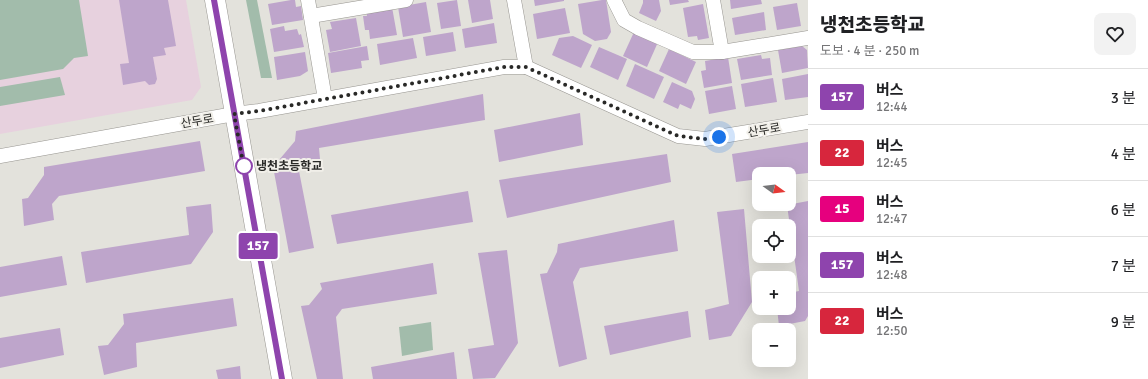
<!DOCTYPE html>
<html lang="ko">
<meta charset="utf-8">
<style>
:root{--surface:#fff;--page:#f2f2f2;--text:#202124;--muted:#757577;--line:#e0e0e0}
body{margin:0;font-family:Signika,"Noto Sans KR",sans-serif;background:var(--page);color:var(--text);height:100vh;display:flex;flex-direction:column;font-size:15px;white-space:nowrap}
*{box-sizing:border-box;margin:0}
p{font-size:13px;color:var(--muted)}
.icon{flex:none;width:22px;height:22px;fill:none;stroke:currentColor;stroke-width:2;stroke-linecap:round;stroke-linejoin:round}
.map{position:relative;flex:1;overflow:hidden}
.side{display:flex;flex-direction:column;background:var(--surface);width:340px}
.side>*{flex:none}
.badge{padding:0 8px;border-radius:3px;font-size:14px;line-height:26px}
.needle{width:26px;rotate:105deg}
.tools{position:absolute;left:752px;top:167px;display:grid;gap:8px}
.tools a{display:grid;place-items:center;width:44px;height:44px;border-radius:8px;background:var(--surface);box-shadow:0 4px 16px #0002;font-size:20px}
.you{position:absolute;width:20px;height:20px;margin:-10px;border:3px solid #fff;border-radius:50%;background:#1a73e8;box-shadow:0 0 0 6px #1a73e833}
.map>.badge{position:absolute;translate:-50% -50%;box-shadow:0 0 0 2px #fff}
.round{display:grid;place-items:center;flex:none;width:42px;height:42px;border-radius:8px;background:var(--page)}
.overview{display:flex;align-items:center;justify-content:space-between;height:68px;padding:0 12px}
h1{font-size:19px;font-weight:800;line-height:30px}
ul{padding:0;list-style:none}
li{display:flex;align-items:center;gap:12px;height:56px;padding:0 12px;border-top:1px solid var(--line)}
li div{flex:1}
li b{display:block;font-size:15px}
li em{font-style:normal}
li .badge{min-width:44px;font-weight:700;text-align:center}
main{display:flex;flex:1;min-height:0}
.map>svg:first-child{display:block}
.education{fill:#e7d1de}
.green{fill:#a2bcab}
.building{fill:#bea5cb}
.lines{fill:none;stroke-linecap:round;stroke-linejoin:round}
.minor-casing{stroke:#979590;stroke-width:15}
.secondary-casing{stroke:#979590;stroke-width:21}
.minor{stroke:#fff;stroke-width:14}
.secondary{stroke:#fff;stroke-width:20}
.line-casing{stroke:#fff;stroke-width:9}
.line{stroke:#8e44ad;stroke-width:6}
.walk{stroke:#292927;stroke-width:4;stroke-dasharray:0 7.2}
.stop-dot{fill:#fff;stroke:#8e44ad;stroke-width:2}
.labels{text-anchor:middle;stroke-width:4;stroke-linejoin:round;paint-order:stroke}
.street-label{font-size:12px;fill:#292927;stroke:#f1efe9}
.stop-label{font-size:12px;font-weight:bold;fill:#292927;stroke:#f1efe9;text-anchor:start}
</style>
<main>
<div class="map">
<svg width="808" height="379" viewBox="0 0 808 379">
<rect width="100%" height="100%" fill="#e3e2dc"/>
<polygon class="education" points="0,0 186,0 201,87 192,100 0,134"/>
<g class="green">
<polygon points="0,0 79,0 88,56 74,58 63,69 0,80"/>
<polygon points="246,0 257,0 272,78 261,78"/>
<polygon points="60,77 65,95 0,106 0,87"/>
<polygon points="431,322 433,350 402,356 399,327"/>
</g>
<g class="building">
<polygon points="119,0 168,0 176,46 164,48 166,55 153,57 157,79 155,84 149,85 145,81 123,85 120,64 129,63"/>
<polygon points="291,0 295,0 296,7 301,6 303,20 272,25 268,4"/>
<polygon points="457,0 461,26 441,29 437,3"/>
<polygon points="468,0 490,0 493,19 472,23"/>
<polygon points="534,0 564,0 564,1 535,6"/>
<polygon points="602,0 606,0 611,32 607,39 595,41 583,34 578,4"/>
<polygon points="643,0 659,0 661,11 656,21 639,13 643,3"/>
<polygon points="669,0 688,0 689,2 670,5"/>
<polygon points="730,0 761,0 762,4 731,9"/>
<polygon points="426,2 431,32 403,37 398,7"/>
<polygon points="797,3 801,26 777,30 773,7"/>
<polygon points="703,4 709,38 698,40 697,36 688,37 683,8"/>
<polygon points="392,7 397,35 370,39 369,30 365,30 363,16 367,16 366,11"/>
<polygon points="565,8 570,33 537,39 533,14"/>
<polygon points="764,12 766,30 735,35 732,18"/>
<polygon points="356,18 361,46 330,52 326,30 332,29 330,22"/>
<polygon points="494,23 497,43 465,48 462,29"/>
<polygon points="284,26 285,31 297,29 299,35 301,34 304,47 274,52 270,29"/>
<polygon points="453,32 456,51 426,56 423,37"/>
<polygon points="634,32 658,42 647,67 623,56"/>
<polygon points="573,36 592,45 581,68 552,55 559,38"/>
<polygon points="413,38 417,58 380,65 377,44"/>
<polygon points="367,46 369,60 361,61 362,68 331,73 328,53"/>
<polygon points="802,46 807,50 808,68 782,73 778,50"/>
<polygon points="599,47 627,59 618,80 590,67"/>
<polygon points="669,49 696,62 686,84 659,71"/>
<polygon points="305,52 308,71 300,76 277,80 274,57"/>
<polygon points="761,55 762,59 770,58 772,75 741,80 737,59"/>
<polygon points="728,57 732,83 704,88 701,71 706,70 705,61"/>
<polygon points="635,64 664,77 654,99 626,86"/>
<polygon points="808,74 808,97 785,100 782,79"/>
<polygon points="773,78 777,102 745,107 741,84"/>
<polygon points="672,82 692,91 695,99 691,109 680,104 678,109 663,102"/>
<polygon points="732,86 736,109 709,114 705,91"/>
<polygon points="483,94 485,120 319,148 320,159 306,160 299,171 314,248 289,253 272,161 279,160 295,141 296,131"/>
<polygon points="580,113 583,145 499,162 494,130"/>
<polygon points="200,141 205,171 59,196 52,204 54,220 24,226 22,199 28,198 44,175 44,167"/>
<polygon points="808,142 808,173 789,175 789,174 759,174 759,179 736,182 732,154"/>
<polygon points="667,154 671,182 507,218 499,180"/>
<polygon points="468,191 473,222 337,244 331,215"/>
<polygon points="808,201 808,316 805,321 779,326 777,308 789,308 789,293 799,291 787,205"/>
<polygon points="211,204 213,232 191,264 86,283 81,252 189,235 186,207"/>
<polygon points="744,209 752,302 731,336 709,340 705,310 729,304 717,212"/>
<polygon points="674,220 678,251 580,268 573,282 587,359 559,367 540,274 547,273 557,252 558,244"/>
<polygon points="507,250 518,343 495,378 473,379 468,349 494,345 478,253"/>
<polygon points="62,256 67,285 0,297 0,267"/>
<polygon points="433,263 437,294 342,309 336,317 343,379 317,379 301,306 309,305 322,289 320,283"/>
<polygon points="233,298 237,326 136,343 137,367 104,375 98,346 108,345 124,324 123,314"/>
<polygon points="688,311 691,337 610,355 604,326"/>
<polygon points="60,328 64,355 0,368 0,338"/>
<polygon points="454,352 457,379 373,379 371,367"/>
<polygon points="240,366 241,379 218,379 216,370"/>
</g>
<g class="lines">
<g class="minor-casing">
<g id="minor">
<polyline points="308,0 325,99"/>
<polyline points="514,0 526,67"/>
<polyline points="614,0 624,20 638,28 693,52 722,52 808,38"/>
<polyline points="713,0 722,52"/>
<polyline points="311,16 406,0"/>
<polyline points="0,156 234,114 259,111 504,67 526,67 678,136 705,139 808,122"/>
</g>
</g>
<g class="secondary-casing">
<polyline id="secondary" points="215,0 282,379"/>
</g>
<use href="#minor" class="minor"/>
<use href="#secondary" class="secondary"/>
</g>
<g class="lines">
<g class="line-casing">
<polyline id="line" points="214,0 282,379"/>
</g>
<use href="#line" class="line"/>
<polyline class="walk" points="244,166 244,168 234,114 259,111 504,67 526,67 678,136 705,139 719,137"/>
</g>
<circle class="stop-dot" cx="244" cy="166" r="8"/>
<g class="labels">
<g class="street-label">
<text transform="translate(197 121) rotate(-10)" y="4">산두로</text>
<text transform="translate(764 130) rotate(-10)" y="4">산두로</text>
</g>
<g class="stop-label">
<text x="256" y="170">냉천초등학교</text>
</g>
</g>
</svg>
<div class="tools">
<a><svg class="needle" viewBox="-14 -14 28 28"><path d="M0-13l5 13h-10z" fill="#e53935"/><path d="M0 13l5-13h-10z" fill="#757577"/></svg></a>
<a><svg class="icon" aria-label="locate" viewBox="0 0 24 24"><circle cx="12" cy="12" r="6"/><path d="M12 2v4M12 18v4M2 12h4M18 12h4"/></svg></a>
<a>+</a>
<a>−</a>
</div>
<div class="you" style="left:719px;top:137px"></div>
<b class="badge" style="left:258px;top:246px;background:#8e44ad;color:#fff">157</b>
</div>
<section class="side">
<div class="overview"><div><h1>냉천초등학교</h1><p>도보 · 4 분 · 250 m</p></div><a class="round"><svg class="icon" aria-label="heart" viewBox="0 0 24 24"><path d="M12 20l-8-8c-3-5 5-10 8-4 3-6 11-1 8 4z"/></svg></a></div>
<ul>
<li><span class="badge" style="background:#8e44ad;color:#fff">157</span><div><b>버스</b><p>12:44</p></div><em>3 분</em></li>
<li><span class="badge" style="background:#d7263d;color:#fff">22</span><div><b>버스</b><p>12:45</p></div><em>4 분</em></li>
<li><span class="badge" style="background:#e6007e;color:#fff">15</span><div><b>버스</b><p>12:47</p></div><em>6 분</em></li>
<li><span class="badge" style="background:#8e44ad;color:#fff">157</span><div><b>버스</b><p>12:48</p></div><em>7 분</em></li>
<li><span class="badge" style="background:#d7263d;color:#fff">22</span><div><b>버스</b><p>12:50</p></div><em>9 분</em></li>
</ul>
</section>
</main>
